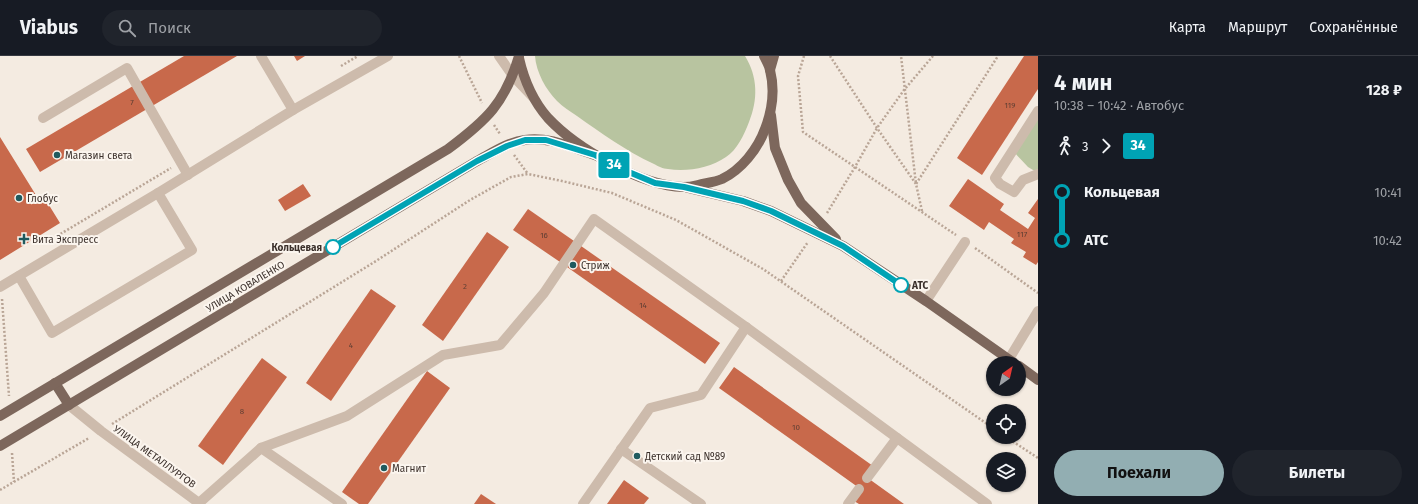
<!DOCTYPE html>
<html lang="ru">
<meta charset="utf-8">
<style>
:root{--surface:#171b24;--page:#20242c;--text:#f1f3f6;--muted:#9ea1a6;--line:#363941;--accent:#92aeb2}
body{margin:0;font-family:"Fira Sans",sans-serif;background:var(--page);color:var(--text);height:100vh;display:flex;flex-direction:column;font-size:15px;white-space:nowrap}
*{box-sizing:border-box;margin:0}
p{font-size:13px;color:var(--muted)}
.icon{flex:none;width:22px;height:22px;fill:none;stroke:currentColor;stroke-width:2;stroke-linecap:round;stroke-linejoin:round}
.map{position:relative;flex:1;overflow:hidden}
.sheet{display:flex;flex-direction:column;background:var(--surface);width:380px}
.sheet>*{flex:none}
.badge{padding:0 8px;border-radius:3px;font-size:14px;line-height:26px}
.needle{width:26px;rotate:34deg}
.tools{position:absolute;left:986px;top:300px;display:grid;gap:8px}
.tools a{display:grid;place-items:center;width:40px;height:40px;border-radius:50%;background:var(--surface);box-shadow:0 1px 3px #0004;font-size:20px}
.map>.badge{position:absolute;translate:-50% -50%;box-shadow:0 0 0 2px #fff}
.legs{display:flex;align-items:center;gap:6px;height:44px;padding:0 16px;font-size:13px}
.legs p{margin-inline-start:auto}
.summary{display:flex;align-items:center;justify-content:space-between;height:68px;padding:0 16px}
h1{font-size:22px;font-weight:700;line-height:30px}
.cta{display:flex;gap:8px;margin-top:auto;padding:8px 16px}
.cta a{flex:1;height:46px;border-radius:24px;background:var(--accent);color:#111;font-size:16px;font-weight:700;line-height:46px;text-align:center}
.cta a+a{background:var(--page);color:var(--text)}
ul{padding:0 16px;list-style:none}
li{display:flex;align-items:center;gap:14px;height:48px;font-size:15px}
li i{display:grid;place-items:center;width:6px;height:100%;margin:0 5px;background:currentColor}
li i::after{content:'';width:10px;height:10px;margin:-5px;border:3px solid;border-radius:50%;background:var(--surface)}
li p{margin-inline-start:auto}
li:first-child i{background:linear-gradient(#0000 50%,currentColor 0)}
li:last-child i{background:linear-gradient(currentColor 50%,#0000 0)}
header{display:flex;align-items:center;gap:24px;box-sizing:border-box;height:56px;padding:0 20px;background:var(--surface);border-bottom:1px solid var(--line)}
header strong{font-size:19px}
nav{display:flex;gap:22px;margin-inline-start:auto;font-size:14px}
.search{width:280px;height:36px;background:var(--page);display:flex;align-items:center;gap:10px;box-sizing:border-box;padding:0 14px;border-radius:22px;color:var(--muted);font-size:15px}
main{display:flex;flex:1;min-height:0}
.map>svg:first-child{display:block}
.green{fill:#b8c4a0}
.building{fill:#c8694b}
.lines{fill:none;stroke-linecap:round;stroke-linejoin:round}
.path{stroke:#b9a596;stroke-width:2.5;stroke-dasharray:2 2;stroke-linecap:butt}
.minor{stroke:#cdbbac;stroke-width:10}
.major{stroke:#7d675c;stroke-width:10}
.line-1-casing{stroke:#fff;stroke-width:9}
.line-1{stroke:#00a3b4;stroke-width:6}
.poi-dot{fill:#1f5a5e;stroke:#fbf5ee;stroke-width:1.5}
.stop-1-dot{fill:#fff;stroke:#00a3b4;stroke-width:2}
.labels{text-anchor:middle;stroke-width:4;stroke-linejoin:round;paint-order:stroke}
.number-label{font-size:8px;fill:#5e3e33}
.poi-label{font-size:10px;fill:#3b302b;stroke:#fbf5ee;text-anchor:start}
.stop-label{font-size:10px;font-weight:bold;fill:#3b302b;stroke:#fbf5ee;text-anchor:end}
.street-label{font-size:10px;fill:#3b302b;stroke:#fbf5ee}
</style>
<header>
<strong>Viabus</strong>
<div class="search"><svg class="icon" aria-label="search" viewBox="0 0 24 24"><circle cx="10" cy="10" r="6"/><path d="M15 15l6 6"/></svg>Поиск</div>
<nav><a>Карта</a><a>Маршрут</a><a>Сохранённые</a></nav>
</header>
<main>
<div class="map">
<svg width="1038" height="448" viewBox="0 0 1038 448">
<rect width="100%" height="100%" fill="#f4ebe1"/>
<g class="green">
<path d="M535 0H745C758 21 758 44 749 66 744 79 737 94 726 101 710 112 687 116 668 113 663 113 658 110 654 108 626 95 601 77 577 60 570 55 563 51 557 45 546 34 536 16 535 0Z"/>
<polygon points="1038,61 1038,117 1028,111 1013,95"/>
</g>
<g class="building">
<polygon points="184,0 237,0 40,116 26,93"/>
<polygon points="294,0 305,0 297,5"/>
<polygon points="1024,0 1038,0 1038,33 982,119 957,102"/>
<polygon points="0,81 39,144 44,141 60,167 0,204"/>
<polygon points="968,123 1004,148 1000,154 1028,173 1035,162 1028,157 1038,143 1038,206 1036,209 1023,201 1026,196 1011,187 1014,183 989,166 984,174 949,150"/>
<polygon points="303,128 311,140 285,155 278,144"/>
<polygon points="528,153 574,185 560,206 513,174"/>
<polygon points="487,176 509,191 443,285 422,269"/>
<polygon points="581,190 720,287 705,308 567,211"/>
<polygon points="371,233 396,250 331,345 306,327"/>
<polygon points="262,302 287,321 223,409 198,390"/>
<polygon points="734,311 873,410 865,420 904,448 859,448 854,445 862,434 719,332"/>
<polygon points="427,315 450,332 368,448 359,448 342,436"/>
<polygon points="624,424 649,442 644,448 607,448"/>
<polygon points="481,438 496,448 474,448"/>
</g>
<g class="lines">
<g class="path">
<polyline points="459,0 482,47"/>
<polyline points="804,0 798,20 803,76 956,179"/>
<polyline points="830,0 877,72 916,128 901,0"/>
<polyline points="341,10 358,0"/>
<polyline points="494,69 500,78"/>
<polyline points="514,99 528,118"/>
<polyline points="922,155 916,128 998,0"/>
<polyline points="827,157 855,111 877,72 904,34 933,0"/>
<polyline points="57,180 171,112"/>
<polyline points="975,192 1038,237"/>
<polyline points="781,225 808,186"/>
<polyline points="2,243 9,340"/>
<polyline points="112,368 376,205 470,144 511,121 528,118 562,125 612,137 676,164 763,213 993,372"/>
<polyline points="1006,381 1038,402"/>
<polyline points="12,397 14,426"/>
<polyline points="0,434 89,382"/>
</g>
<g class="minor">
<polyline points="261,0 293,54"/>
<polyline points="499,0 513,20 532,40"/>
<polyline points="1038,55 995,122 1000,128 1014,136 1023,124 1038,118"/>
<polyline points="43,62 127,12 188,119"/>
<polyline points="19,220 52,277 192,194 158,137"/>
<polyline points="0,231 158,137 293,54 388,0"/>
<polyline points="926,245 965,186"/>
<polyline points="1009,303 1038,255"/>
<polyline points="69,349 101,375 199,447 261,392 342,448"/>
<polyline points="261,392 347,360 443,299 500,289 544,237 594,163 746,271 987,448"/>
<polyline points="621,393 701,448"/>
<polyline points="867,422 897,382"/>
<polyline points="583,448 650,352 701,339 746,271"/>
<polyline points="848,448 859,433"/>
</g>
<g class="major">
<path d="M519 2C524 24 533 45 548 62 576 92 641 130 683 131 688 131 694 130 698 129 706 127 715 126 722 123 741 114 758 93 765 73 772 55 775 34 770 14 769 9 766 4 764 0"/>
<polyline points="770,14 774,0"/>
<polyline points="771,59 775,92 788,124 801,147 836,183"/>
<polyline points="688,132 743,145 771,155 843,190 926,245 1014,307"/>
<polyline points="1019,310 1038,324"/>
<polyline points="55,327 69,349"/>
<path d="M0 360 448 93C487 64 505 47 519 0"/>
<path d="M0 390 477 105C492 97 508 86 525 84 548 80 573 92 595 99"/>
</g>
</g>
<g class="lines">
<g class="line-1-casing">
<polyline id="line-1" points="333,191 477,105 507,90 525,84 546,84 595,99 624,114 655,127 684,131 743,145 771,155 843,190 901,229"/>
</g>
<use href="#line-1" class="line-1"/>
</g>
<g class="poi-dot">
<circle cx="57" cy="99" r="4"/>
<circle cx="19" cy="142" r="4"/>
<path d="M22 177h4v4h4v4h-4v4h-4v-4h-4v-4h4z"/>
<circle cx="573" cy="209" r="4"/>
<circle cx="637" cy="400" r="4"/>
<circle cx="384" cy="412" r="4"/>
</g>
<g class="stop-1-dot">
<circle cx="333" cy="191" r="7"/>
<circle cx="901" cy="229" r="7"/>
</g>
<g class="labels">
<g class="number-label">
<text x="132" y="49">7</text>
<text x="1010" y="52">119</text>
<text x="1022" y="181">117</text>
<text x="544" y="182">16</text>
<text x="465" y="233">2</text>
<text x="643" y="252">14</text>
<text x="351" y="292">4</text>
<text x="242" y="358">8</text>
<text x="796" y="374">10</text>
</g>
<g class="poi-label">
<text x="65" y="103">Магазин света</text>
<text x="27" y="146">Глобус</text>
<text x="32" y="187">Вита Экспресс</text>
<text x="581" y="213">Стриж</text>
<text x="645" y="404">Детский сад №89</text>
<text x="392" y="416">Магнит</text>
</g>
<g class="stop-label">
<text x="322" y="195">Кольцевая</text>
<text x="912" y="233" text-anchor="start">АТС</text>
</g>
<g class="street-label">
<text transform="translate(245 230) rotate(-31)" y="4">УЛИЦА КОВАЛЕНКО</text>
<text transform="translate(155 400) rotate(36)" y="4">УЛИЦА МЕТАЛЛУРГОВ</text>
</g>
</g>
</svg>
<div class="tools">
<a><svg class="needle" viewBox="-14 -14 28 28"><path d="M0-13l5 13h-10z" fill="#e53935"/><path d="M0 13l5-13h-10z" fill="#9ea1a6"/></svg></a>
<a><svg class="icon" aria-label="locate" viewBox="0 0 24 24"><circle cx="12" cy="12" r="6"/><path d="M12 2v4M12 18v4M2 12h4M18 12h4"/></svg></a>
<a><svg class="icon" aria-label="layers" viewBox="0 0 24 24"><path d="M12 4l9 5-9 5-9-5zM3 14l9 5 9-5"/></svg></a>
</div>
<b class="badge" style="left:614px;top:109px;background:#00a3b4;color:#fff">34</b>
</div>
<section class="sheet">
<div class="summary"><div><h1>4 мин</h1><p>10:38 – 10:42 · Автобус</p></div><b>128 ₽</b></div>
<div class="legs"><svg class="icon" aria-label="walk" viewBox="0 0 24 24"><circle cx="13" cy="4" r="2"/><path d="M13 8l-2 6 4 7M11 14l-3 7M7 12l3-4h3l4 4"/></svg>3<svg class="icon" aria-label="forward" viewBox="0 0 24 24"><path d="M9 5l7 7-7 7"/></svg><b class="badge" style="background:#00a3b4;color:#fff">34</b></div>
<ul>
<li><i style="color:#00a3b4"></i><b>Кольцевая</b><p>10:41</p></li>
<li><i style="color:#00a3b4"></i><b>АТС</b><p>10:42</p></li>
</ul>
<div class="cta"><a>Поехали</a><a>Билеты</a></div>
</section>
</main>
